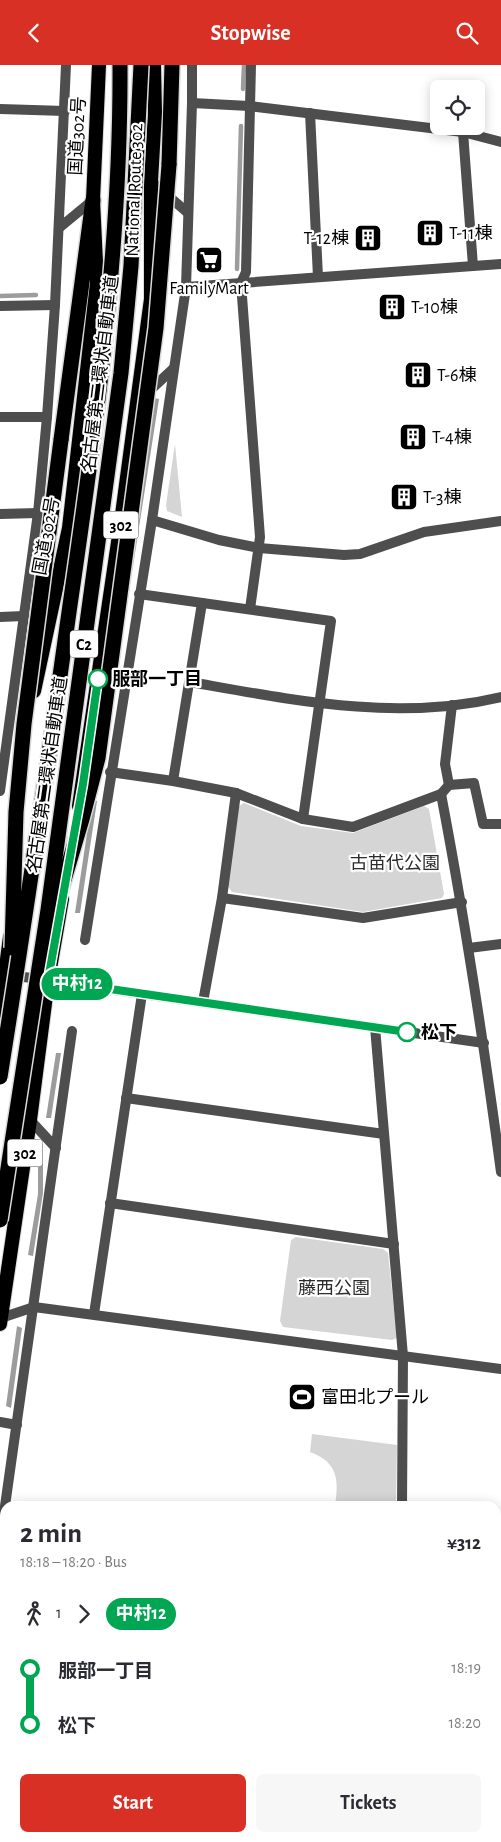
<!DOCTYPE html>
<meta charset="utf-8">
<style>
:root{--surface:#fff;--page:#f7f7f7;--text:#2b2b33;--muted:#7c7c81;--accent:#d93025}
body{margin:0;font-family:"Alegreya Sans","Noto Sans JP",sans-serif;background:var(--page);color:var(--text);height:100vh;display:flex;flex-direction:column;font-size:19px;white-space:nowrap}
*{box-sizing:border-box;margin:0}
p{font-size:16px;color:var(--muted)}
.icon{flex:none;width:28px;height:28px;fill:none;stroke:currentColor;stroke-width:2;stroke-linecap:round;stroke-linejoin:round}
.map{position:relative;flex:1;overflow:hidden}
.details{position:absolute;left:0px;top:1436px;width:501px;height:341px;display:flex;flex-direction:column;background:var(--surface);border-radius:15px 15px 0 0;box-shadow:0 2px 12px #0003}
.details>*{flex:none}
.badge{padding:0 10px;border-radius:16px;font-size:18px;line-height:32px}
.controls{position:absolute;left:430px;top:15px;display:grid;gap:10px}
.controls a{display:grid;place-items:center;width:55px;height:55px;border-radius:8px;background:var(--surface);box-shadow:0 2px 12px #0003;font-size:25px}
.map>.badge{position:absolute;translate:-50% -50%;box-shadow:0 0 0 2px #fff}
.legs{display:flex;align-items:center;gap:8px;height:55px;padding:0 20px;font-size:16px}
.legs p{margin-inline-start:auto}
.summary{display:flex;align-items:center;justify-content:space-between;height:85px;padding:0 20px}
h1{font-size:28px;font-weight:700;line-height:38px}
.action{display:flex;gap:10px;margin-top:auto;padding:10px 20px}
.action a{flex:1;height:58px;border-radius:8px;background:var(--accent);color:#fff;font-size:20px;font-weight:700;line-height:58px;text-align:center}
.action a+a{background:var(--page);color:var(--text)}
ul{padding:0 20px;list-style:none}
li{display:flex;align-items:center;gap:18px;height:55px;font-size:19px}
li i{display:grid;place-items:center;width:8px;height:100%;margin:0 6px;background:currentColor}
li i::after{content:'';width:12px;height:12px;margin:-6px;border:4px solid;border-radius:50%;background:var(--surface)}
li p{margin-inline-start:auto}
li:first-child i{background:linear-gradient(#0000 50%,currentColor 0)}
li:last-child i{background:linear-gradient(currentColor 50%,#0000 0)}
header{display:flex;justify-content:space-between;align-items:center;height:65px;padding:0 20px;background:var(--accent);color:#fff;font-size:22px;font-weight:700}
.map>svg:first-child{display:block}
.green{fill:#d5d5d5}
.water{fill:#9c9c9c}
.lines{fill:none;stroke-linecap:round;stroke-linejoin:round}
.stream{stroke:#9c9c9c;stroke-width:4.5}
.trunk-casing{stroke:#dbdbdb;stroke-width:16}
.motorway-casing{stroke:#dbdbdb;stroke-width:18}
.minor{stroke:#4e4e4e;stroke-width:10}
.tertiary{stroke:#4e4e4e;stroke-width:10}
.trunk{stroke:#000;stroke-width:14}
.motorway{stroke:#000;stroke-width:15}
.motorway-bridge-casing{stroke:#dbdbdb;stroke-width:18;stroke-linecap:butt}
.motorway-bridge{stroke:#000;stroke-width:15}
.line-1-casing{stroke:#fff;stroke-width:11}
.line-1{stroke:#00a651;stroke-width:8}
.stop-1-dot{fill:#fff;stroke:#00a651;stroke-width:2.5}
.labels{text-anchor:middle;stroke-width:4.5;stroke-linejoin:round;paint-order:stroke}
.shield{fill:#fff;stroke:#4c4c4c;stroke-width:1}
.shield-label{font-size:16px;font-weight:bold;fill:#000}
.street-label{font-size:18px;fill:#000;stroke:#fff}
.poi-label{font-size:18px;fill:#000;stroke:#fff;text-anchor:start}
.stop-label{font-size:18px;font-weight:bold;fill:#000;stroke:#fff;text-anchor:start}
.park-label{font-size:18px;fill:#2c2c2c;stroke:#fff}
</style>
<header><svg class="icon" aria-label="back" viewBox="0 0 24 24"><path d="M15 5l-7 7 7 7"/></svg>Stopwise<svg class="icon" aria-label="search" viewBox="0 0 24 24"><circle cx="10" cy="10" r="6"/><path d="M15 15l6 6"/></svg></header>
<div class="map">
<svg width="501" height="1777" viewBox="0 0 501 1777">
<rect width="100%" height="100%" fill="#fff"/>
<g class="green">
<polygon points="175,379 182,452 167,446 166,440"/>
<polygon points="244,738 301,761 353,768 424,741 429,744 444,829 442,833 363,847 232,827 227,820 239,741"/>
<polygon points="296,1172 383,1184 388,1188 397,1273 392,1275 283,1262 280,1256 291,1175"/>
<path d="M312 1369 397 1380 396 1441H335C339 1415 338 1397 310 1387Z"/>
</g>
<g class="water">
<polygon points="154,333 159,334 121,578 117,577"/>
<polygon points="92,735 97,736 80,848 75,848"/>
<polygon points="56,988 61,988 51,1053 46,1053"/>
<polygon points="38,1089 43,1090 43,1128 33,1191 28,1190 38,1129"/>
<polygon points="17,1261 22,1263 11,1343 6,1341"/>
</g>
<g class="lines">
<g class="stream">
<polyline points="243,24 244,0"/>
<polyline points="237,204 241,61"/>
<polyline points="0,231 36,230"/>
</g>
<g class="trunk-casing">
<g id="trunk">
<polyline points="34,626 69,463 97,218 93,135 99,0"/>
<polyline points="79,741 121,457 151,234 151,116 155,47 154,0"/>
<polyline points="0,946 10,872"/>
<polyline points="0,1259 30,1055 48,915 62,834"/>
</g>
</g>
<g class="motorway-casing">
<g id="motorway">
<polyline points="169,100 172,0"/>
<polyline points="61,375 93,135"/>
</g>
</g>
<g class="minor">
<polyline points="192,38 249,41 463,67 501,77"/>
<polyline points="0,44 65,46"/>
<polyline points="310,48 318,212"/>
<polyline points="463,67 473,201"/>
<polyline points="151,116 188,148"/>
<polyline points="59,163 93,135"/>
<polyline points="186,222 501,199"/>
<polyline points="0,241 55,240"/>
<polyline points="146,329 173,304"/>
<polyline points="0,352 47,352"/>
<polyline points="0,449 38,448"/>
<polyline points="152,455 219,475 259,483 344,490 360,489 424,467 501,456"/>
<polyline points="139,529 331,556 303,754"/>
<polyline points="250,544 260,472 241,218 246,207 251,0"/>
<polyline points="0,552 24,551"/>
<path d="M190 617C293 635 397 657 501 632"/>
<polyline points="110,707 173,716 236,728 303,754 353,762 441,729 449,720 474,718 483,759 501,759"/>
<polyline points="173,716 202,538"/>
<polyline points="449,720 445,699 452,640"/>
<polyline points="0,726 38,448 47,352 55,240 66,0"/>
<polyline points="222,833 363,853 462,837"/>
<polyline points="85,875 152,455 186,222 192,38 192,0"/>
<polyline points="469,883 501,879"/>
<polyline points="203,937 222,833 236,728"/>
<polyline points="375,962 403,1291 402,1441"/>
<polyline points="126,1033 384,1069"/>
<polyline points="30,1055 56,1083"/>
<polyline points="110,1138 394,1179"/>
<polyline points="94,1249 142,929"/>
<polyline points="1,1253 34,1242 501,1304"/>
<polyline points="0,1357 17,1360"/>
<polyline points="5,1441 72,966"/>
<polyline points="0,1477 5,1443"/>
<polyline points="496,1531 501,1531"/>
<polyline points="0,1586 5,1586"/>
<polyline points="496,1637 501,1636"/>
<polyline points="175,1772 175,1777"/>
<polyline points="437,1772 437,1777"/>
<polyline points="69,1777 70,1772"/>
</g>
<g class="tertiary">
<path d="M441 729C465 855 484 980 501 1107"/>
<polyline points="10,910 484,978"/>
</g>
<use href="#trunk" class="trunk"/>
<use href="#motorway" class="motorway"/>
<g class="motorway-bridge-casing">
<g id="motorway-bridge">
<polyline points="55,845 82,754 98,693 156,263 169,100"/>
<polyline points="12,883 16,747 24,659 61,375"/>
<path d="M0 1012C25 855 48 698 70 540 96 363 121 180 120 0"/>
<polyline points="0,1155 48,845 121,308 131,201 141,0"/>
</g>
</g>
<use href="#motorway-bridge" class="motorway-bridge"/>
</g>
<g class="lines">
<g class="line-1-casing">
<polyline id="line-1" points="98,614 83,719 48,915 407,967"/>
</g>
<use href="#line-1" class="line-1"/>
</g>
<defs>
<g id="building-square" transform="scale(1.4375)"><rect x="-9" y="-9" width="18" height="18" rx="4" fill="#000" stroke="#fff"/><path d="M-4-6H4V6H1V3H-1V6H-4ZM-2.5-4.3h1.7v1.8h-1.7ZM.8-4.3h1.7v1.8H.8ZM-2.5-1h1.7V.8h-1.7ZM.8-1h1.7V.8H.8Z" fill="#fff"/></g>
<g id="supermarket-square" transform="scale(1.4375)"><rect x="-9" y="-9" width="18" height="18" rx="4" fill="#000" stroke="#fff"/><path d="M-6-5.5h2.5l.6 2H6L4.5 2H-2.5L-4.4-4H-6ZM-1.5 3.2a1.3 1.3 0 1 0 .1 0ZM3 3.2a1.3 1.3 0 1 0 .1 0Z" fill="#fff"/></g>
<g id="stadium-square" transform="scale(1.4375)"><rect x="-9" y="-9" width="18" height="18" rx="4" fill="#000" stroke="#fff"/><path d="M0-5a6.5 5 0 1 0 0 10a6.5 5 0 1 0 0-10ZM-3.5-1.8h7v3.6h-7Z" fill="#fff"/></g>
</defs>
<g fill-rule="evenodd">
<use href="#building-square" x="430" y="168"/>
<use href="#building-square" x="368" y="173"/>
<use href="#supermarket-square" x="209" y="195"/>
<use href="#building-square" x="392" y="242"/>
<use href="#building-square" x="418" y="310"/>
<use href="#building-square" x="413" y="372"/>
<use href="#building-square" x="404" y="432"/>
<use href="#stadium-square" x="302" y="1332"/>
</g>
<g class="stop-1-dot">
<circle cx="98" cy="614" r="9"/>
<circle cx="407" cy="967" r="9"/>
</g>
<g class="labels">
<g class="shield">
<rect x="103.5" y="446.5" width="35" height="27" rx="4"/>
<rect x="70" y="565.5" width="28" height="27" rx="4"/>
<rect x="7.5" y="1074.5" width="35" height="27" rx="4"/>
</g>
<g class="shield-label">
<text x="121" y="466">302</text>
<text x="84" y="585">C2</text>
<text x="25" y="1094">302</text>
</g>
<g class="street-label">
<text transform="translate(77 71) rotate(-87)" y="6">国道302号</text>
<text transform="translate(134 125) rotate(-88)" y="6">National Route 302</text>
<text transform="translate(100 309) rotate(-83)" y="6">名古屋第二環状自動車道</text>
<text transform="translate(46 471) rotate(-80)" y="6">国道302号</text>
<text transform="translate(47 710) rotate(-82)" y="6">名古屋第二環状自動車道</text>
</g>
<g class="poi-label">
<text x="449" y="174">T-11棟</text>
<text x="349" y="179" text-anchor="end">T-12棟</text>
<text x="209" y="229" text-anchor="middle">FamilyMart</text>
<text x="411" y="248">T-10棟</text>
<text x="437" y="316">T-6棟</text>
<text x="432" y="378">T-4棟</text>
<text x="423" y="438">T-3棟</text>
<text x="321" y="1338">富田北プール</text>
</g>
<g class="stop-label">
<text x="112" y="620">服部一丁目</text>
<text x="421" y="973">松下</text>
</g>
<g class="park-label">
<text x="395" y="804">古苗代公園</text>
<text x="334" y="1229">藤西公園</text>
</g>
</g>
</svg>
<div class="controls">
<a><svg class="icon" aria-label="locate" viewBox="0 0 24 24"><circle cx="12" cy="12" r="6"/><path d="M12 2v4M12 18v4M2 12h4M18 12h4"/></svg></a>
</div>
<b class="badge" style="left:77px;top:919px;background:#00a651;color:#fff">中村12</b>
<section class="details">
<div class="summary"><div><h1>2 min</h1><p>18:18 – 18:20 · Bus</p></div><b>¥312</b></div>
<div class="legs"><svg class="icon" aria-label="walk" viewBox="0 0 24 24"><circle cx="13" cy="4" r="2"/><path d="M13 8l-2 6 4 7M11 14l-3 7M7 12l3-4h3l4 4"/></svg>1<svg class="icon" aria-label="forward" viewBox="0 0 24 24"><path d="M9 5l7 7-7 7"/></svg><b class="badge" style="background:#00a651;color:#fff">中村12</b></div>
<ul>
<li><i style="color:#00a651"></i><b>服部一丁目</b><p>18:19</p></li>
<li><i style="color:#00a651"></i><b>松下</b><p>18:20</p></li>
</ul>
<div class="action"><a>Start</a><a>Tickets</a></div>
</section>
</div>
